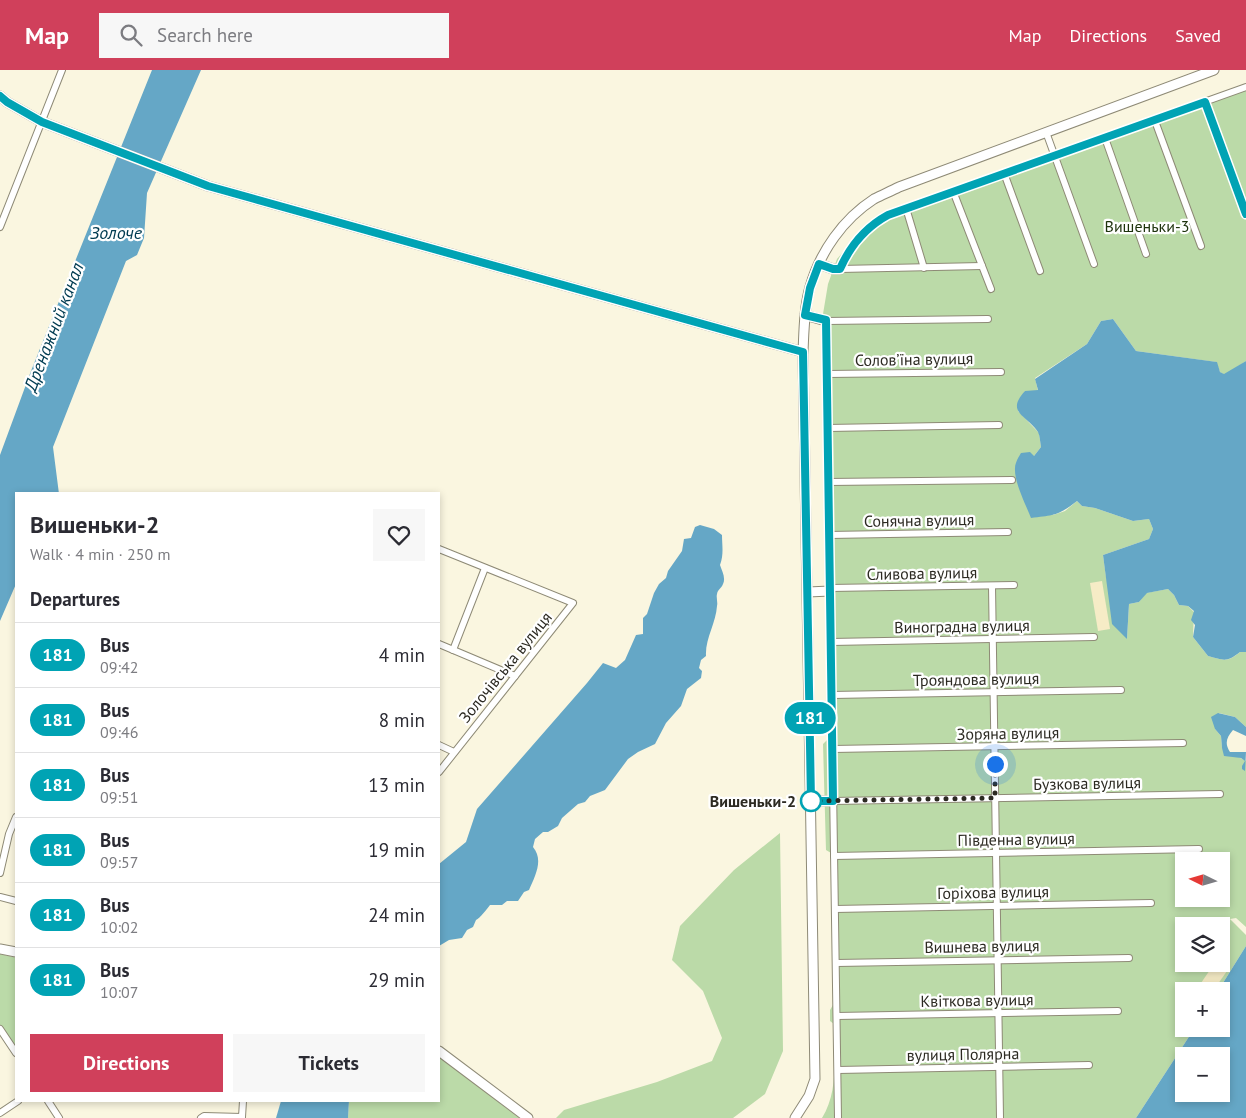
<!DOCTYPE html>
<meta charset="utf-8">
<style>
:root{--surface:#fff;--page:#f7f7f7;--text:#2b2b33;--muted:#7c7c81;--line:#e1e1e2;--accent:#d0405b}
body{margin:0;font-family:"PT Sans",sans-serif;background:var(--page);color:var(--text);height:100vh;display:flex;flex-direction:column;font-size:19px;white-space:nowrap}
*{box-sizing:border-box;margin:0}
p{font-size:16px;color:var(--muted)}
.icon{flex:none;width:28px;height:28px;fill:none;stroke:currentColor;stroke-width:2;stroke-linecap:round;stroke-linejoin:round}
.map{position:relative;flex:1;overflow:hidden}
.panel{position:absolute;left:15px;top:422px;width:425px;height:610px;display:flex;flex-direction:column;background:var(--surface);border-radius:0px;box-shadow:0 2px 8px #0003}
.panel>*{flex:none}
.badge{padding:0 10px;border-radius:16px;font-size:18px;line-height:32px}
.needle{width:32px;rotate:275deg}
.fabs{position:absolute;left:1175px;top:782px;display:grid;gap:10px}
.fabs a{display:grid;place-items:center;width:55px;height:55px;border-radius:0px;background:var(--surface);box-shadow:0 2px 8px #0003;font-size:25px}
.you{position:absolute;width:25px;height:25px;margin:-12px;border:4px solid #fff;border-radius:50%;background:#1a73e8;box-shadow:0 0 0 8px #1a73e833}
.map>.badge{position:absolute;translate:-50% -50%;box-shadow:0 0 0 2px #fff}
h2{padding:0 15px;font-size:19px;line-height:45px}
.round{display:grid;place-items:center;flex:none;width:52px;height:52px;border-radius:0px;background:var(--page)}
.overview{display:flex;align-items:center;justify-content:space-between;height:85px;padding:0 15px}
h1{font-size:24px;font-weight:800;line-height:38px}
.button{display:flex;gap:10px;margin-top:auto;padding:10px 15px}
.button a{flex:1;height:58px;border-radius:0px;background:var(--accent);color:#fff;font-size:20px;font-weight:800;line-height:58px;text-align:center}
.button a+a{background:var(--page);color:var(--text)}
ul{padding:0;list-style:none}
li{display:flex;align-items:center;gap:15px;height:65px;padding:0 15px;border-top:1px solid var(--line)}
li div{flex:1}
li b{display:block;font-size:19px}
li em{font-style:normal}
li .badge{min-width:55px;font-weight:700;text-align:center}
header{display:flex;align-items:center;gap:30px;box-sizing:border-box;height:70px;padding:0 25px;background:var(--accent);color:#fff}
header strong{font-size:24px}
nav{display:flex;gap:28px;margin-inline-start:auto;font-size:18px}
.search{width:350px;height:45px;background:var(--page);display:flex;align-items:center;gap:12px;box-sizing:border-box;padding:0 18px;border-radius:0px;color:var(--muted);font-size:19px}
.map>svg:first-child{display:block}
.green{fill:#bbdaa8;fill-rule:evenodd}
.sand{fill:#f6ecc6}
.water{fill:#65a7c6;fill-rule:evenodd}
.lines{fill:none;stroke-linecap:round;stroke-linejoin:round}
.minor-casing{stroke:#8e8a76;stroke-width:8}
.tertiary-casing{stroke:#8e8a76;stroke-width:11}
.minor{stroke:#fff;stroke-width:6}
.tertiary{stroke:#fff;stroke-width:9}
.line-casing{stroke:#fff;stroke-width:11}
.line{stroke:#00a3b4;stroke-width:8}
.walk{stroke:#2c2a22;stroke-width:5;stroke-dasharray:0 9}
.stop-dot{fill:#fff;stroke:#00a3b4;stroke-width:2.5}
.labels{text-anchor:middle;stroke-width:4.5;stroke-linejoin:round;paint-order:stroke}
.park-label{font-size:16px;fill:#1d320c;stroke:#fff}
.street-label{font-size:16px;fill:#2c2a22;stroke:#fff}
.stop-label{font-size:16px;font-weight:bold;fill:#2c2a22;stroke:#fff;text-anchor:end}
.water-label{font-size:18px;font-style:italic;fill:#003b51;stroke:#fff}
</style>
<header>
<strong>Map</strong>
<div class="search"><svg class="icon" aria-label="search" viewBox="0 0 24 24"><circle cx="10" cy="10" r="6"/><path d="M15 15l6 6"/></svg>Search here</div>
<nav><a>Map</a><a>Directions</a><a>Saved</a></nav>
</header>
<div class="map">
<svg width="1246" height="1048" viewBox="0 0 1246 1048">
<rect width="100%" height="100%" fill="#faf6e0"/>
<g class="green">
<path d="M1246 15V291L1225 305 1220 302 1216 292 1136 281 1113 249 1101 251 1087 274 1035 308 1038 321H1025L1018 341 1039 363 1041 377 1034 386 1053 445 1065 441 1077 431 1082 436 1095 438 1133 451 1149 449 1153 459 1149 469 1103 485 1106 507 1127 569 1129 534 1139 532 1146 523 1168 519 1174 525 1179 535 1188 536 1194 542 1193 567 1208 586C1224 590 1227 593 1240 582H1246V657L1235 647 1219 643 1215 659 1221 666 1222 678 1246 691V857L1236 848 1230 849 1246 865V876L1218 921H1184V959H1194L1136 1048H822C839 1021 834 985 834 954L830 951V940L833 935 831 783 826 780 823 674 828 669 825 521 824 264 822 250 828 214 837 189 857 166 876 150 900 137ZM1184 791H1221V829H1184ZM1184 856H1221V894H1184Z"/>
<polygon points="780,763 783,981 765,1024 733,1048 556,1048 564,1040 657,1012 712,991 722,968 703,921 672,890 680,856 734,800"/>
<polygon points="0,884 14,887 16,889 16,982 0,957"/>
<polygon points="439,985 519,1048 348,1048 349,1031 439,1031"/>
</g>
<g class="sand">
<polygon points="1102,511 1110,559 1098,561 1090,513"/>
<polygon points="1214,894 1227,901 1213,921 1207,921 1199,916"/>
</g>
<g class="water">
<polygon points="152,0 201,0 147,123 144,168 137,185 126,191 53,377 59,424 16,424 16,514 0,551 0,385 31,301"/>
<path d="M1113 249 1136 281 1217 292 1220 302 1224 304 1246 291V582H1240C1226 593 1224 590 1208 586L1193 567 1195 555 1191 550 1194 541 1188 536 1179 535 1174 525 1168 519 1147 523 1139 532 1129 534 1127 569 1112 554 1103 485 1149 469 1153 459 1149 449 1133 451 1095 438 1082 436 1077 431C1058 446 1054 445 1031 448 1026 435 1014 412 1015 398 1015 393 1018 388 1021 383L1030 382 1034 386 1041 377C1040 372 1040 366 1038 362 1027 345 1005 343 1025 321L1038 320 1035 309 1087 274 1101 251Z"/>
<path d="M700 455 714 459 722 465C722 476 724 484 720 495 722 501 726 508 723 514 721 519 718 519 717 524 716 528 718 532 717 536 716 553 705 569 706 586L701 590 699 598 702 601 701 608 687 619 681 636 666 653 655 674 638 682 628 689 605 720 590 726 585 732 578 734 562 748 558 756 548 762H543L535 769 533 777C544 790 535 806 529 820L524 822 518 831H507L502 835H490C487 839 480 848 476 850L473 857 467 860 462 868 449 870 439 876V794L466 772 477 739 587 613 603 593 616 598 625 590 636 565 643 564V548L647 544 654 523 659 514 666 508 668 501 682 481 684 469 691 468 695 457Z"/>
<path d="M1218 643 1235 647 1246 657V666L1233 660C1227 667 1224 673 1230 682H1246L1245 701 1242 699V696L1245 691 1241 688 1224 686 1222 678 1221 666 1215 659 1211 647Z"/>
<path d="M1246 876V1048H1136L1194 959H1221V921H1218ZM1221 986V1024H1184V986Z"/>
<polygon points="281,1031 349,1031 348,1048 276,1048"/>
</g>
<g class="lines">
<g class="minor-casing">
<g id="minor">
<polyline points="1205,32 1246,144"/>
<polyline points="1155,51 1201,176"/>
<polyline points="1046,62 1094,194"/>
<polyline points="1105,68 1146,184"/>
<polyline points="1004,103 1040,201"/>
<polyline points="953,121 991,219"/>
<polyline points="906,138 924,198"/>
<polyline points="0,157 62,0"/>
<path d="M982 196 840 199C850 175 866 157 888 145L1246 17"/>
<polyline points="827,304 1001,302"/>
<polyline points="828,358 999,355"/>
<polyline points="828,412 1012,410"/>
<polyline points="829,465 1008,462"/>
<polyline points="439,479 573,533 439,702"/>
<polyline points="992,516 1000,1048"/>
<polyline points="830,518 1014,515"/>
<polyline points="831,572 1094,567"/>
<polyline points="439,574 515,606"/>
<polyline points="453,580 485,498"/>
<polyline points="832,625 1121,620"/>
<polyline points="439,675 454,682"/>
<polyline points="833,679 1183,673"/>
<polyline points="833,731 1220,724"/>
<polyline points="834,786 1199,779"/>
<polyline points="0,803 9,764 16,747"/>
<polyline points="0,827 16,831"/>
<polyline points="835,839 1151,833"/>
<polyline points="836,893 1129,888"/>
<polyline points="837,946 1118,941"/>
<polyline points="0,959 16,983"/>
<polyline points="838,1000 1089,995"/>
<polyline points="48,1031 59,1048"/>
<polyline points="0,1043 18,1031"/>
<polyline points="201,1048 204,1046 242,1047 243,1031"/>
<polyline points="838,1048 826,251 988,249"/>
</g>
</g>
<g class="tertiary-casing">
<g id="tertiary">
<polyline points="0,26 7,32 42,52 208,116 803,282"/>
<polyline points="819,194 833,199 840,199"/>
<polyline points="805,245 826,251"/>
<polyline points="808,522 830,521"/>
<polyline points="811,731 833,731"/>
<polyline points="0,879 16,882"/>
<polyline points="439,981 528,1048"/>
<path d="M795 1048 809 1026 815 1009 803 282C804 261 804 238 810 217 820 182 843 149 874 129 882 125 891 121 899 117L1214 0"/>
</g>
</g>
<use href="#minor" class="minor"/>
<use href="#tertiary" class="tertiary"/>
</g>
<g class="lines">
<g class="line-casing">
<path id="line" d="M0 26 7 32 42 52 208 116 803 282 811 731H833L826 250 805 245 810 218 819 194 833 199H840C850 176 866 157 888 145L1205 32 1246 144"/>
</g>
<use href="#line" class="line"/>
<polyline class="walk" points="811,731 995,728 995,694"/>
</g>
<circle class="stop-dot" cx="811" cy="731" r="10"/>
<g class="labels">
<g class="park-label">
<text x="1147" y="162">Вишеньки-3</text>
</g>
<g class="street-label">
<text transform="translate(914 289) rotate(-1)" y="6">Соловʼїна вулиця</text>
<text transform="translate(919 450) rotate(-1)" y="6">Сонячна вулиця</text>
<text transform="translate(922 503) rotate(-1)" y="6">Сливова вулиця</text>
<text transform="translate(962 556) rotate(-1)" y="6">Виноградна вулиця</text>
<text transform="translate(505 597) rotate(-51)" y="6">Золочівська вулиця</text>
<text transform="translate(976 609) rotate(-1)" y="6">Трояндова вулиця</text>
<text transform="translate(1008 663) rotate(-1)" y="6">Зоряна вулиця</text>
<text transform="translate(1087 713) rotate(-1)" y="6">Бузкова вулиця</text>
<text transform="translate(1016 769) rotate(-1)" y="6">Південна вулиця</text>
<text transform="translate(993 822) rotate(-1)" y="6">Горіхова вулиця</text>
<text transform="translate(982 876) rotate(-1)" y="6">Вишнева вулиця</text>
<text transform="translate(977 930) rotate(-1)" y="6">Квіткова вулиця</text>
<text transform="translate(963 984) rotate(-1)" y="6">вулиця Полярна</text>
</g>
<g class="stop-label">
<text x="796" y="737">Вишеньки-2</text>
</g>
<g class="water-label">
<text x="116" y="169">Золоче</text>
<text transform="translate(54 257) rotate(-69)" y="6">Дренажний канал</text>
</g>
</g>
</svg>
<div class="fabs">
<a><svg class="needle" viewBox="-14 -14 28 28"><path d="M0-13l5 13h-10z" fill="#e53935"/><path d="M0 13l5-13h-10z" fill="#7c7c81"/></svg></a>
<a><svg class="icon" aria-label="layers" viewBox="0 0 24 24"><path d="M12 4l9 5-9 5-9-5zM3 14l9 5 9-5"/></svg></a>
<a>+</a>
<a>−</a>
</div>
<div class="you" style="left:995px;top:694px"></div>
<b class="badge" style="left:810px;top:648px;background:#00a3b4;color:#fff">181</b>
<section class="panel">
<div class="overview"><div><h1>Вишеньки-2</h1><p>Walk · 4 min · 250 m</p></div><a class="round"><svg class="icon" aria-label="heart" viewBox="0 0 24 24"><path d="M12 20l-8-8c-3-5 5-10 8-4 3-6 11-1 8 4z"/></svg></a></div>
<h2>Departures</h2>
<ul>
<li><span class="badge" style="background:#00a3b4;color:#fff">181</span><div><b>Bus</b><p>09:42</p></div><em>4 min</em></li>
<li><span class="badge" style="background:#00a3b4;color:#fff">181</span><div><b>Bus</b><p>09:46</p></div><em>8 min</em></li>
<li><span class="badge" style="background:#00a3b4;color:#fff">181</span><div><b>Bus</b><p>09:51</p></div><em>13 min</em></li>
<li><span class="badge" style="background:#00a3b4;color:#fff">181</span><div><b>Bus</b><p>09:57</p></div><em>19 min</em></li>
<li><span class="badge" style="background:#00a3b4;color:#fff">181</span><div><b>Bus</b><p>10:02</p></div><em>24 min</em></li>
<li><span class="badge" style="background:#00a3b4;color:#fff">181</span><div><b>Bus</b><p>10:07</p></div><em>29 min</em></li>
</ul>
<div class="button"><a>Directions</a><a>Tickets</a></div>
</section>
</div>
